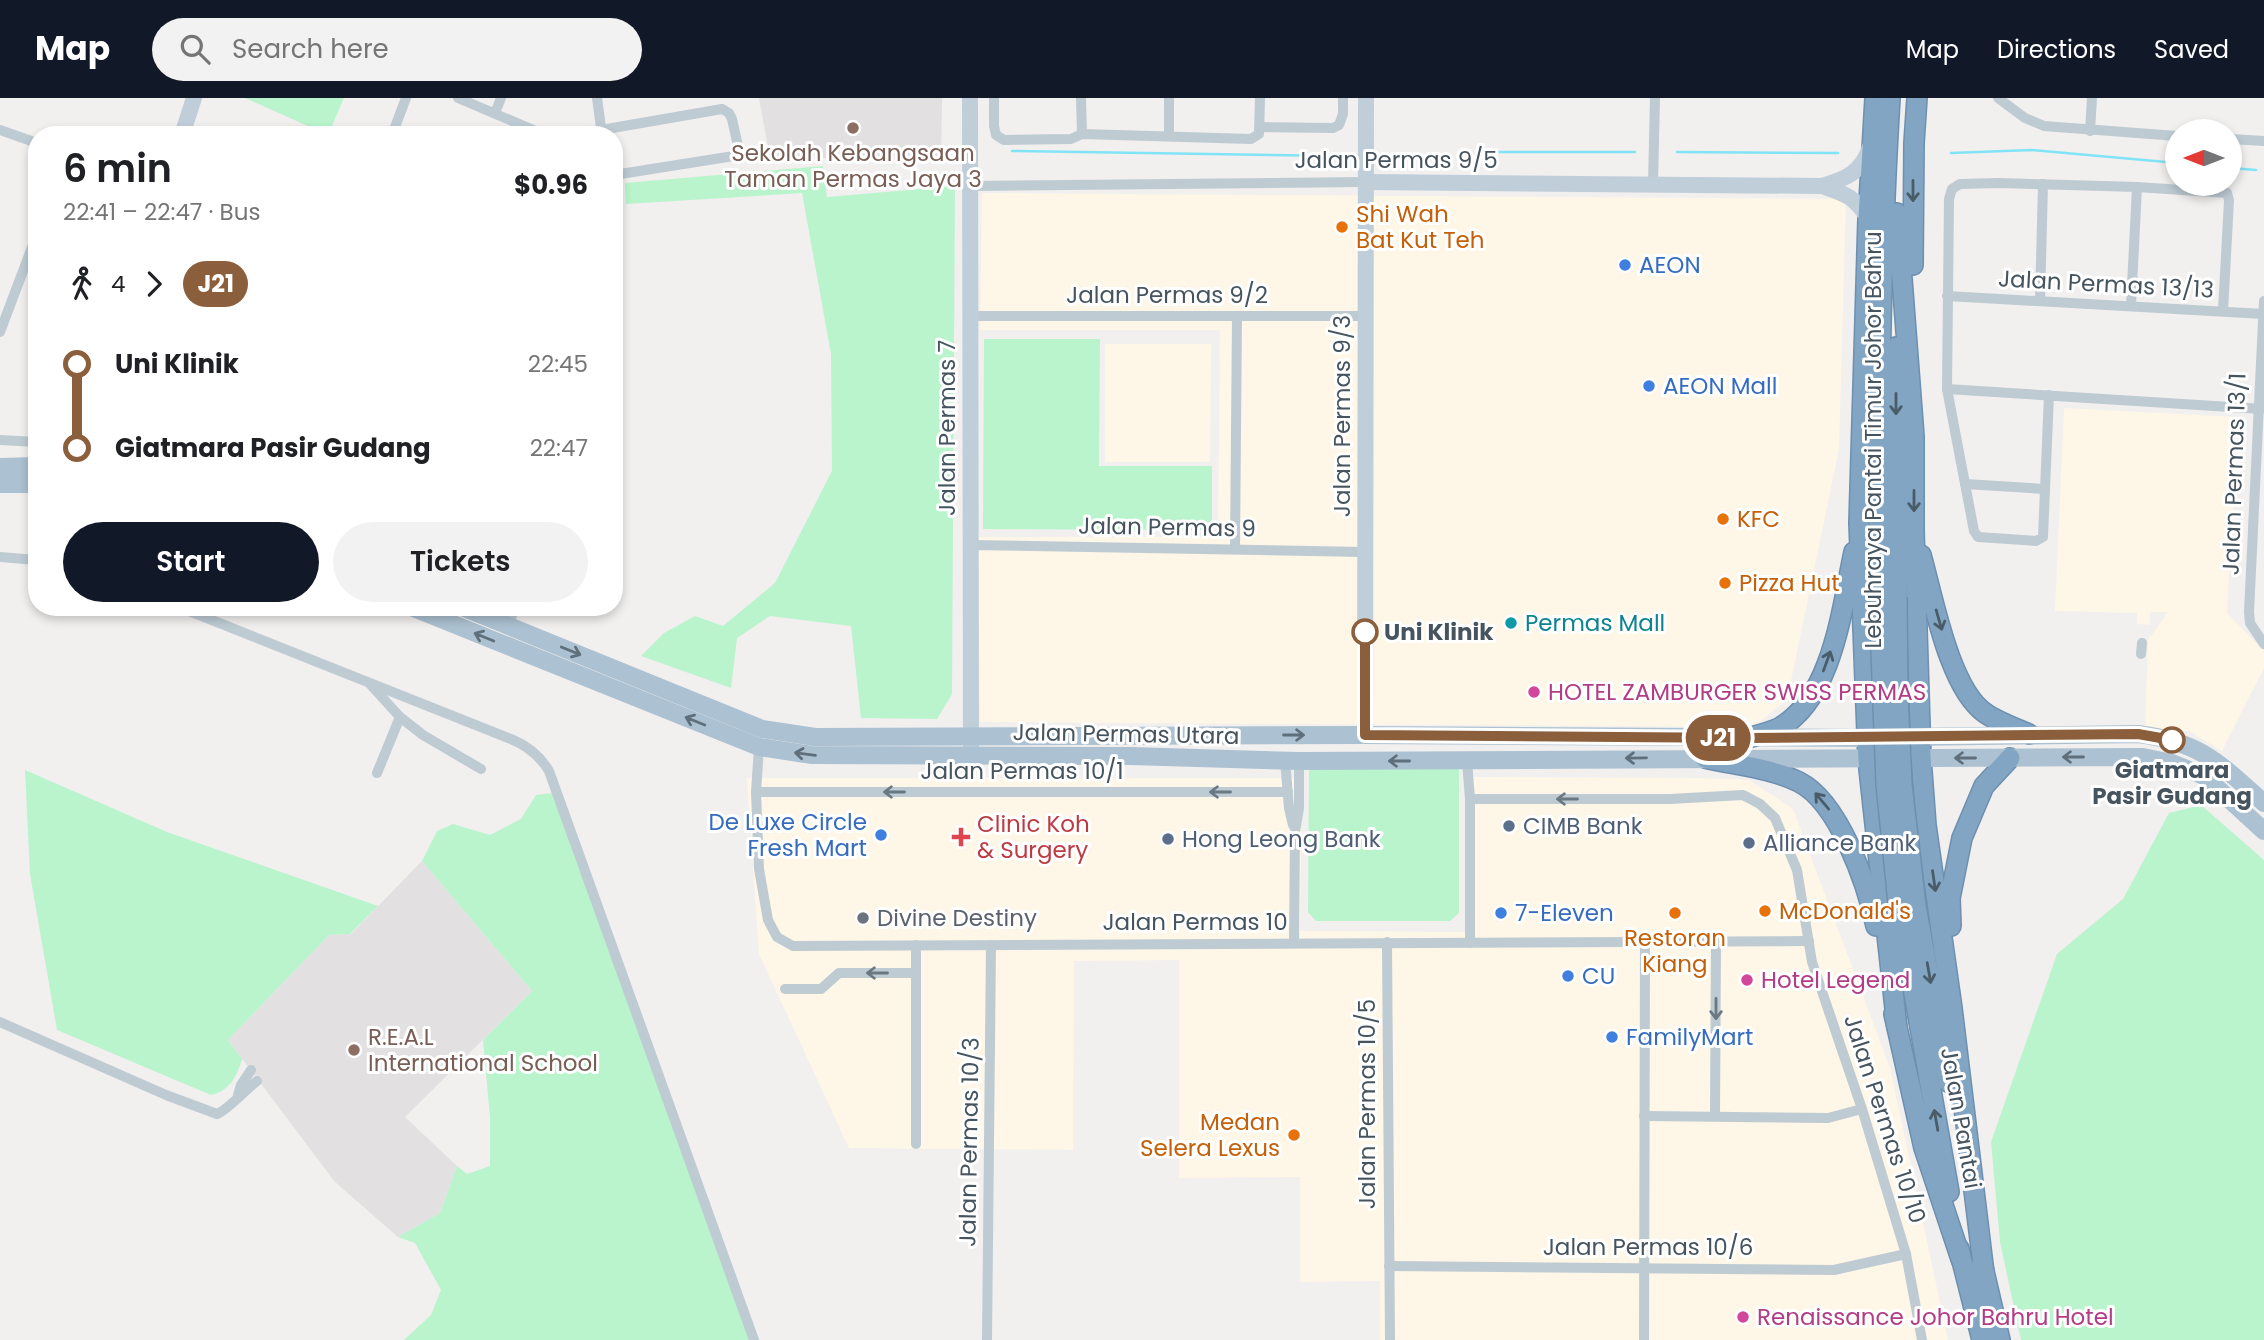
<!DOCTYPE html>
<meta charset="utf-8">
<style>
:root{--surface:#fff;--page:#f2f2f2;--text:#202124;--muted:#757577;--accent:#111827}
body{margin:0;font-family:Poppins,sans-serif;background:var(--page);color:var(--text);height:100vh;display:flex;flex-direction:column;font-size:26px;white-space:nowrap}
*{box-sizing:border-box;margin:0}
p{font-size:23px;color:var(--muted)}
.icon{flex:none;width:38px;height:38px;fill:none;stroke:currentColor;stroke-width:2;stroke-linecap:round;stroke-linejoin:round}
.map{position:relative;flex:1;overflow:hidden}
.panel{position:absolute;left:28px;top:28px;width:595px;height:490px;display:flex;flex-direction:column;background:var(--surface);border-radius:28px;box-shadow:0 4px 10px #0003}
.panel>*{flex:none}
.badge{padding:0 14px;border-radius:23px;font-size:24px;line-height:46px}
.needle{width:46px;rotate:270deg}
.tools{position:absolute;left:2165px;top:21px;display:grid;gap:14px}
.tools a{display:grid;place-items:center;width:77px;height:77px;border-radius:50%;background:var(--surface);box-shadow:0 4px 10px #0003;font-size:35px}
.map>.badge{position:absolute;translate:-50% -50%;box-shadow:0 0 0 4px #fff}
.legs{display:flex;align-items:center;gap:10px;height:77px;padding:0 35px;font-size:23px}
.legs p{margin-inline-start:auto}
.headline{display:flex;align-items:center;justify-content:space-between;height:119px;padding:0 35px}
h1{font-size:38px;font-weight:600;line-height:52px}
.cta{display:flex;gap:14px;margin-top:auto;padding:14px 35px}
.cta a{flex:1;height:80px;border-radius:42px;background:var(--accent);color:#fff;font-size:28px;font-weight:600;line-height:80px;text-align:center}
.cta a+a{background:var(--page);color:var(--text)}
ul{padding:0 35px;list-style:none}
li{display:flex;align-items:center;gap:24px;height:84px;font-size:26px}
li i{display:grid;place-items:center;width:10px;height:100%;margin:0 9px;background:currentColor}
li i::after{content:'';width:18px;height:18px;margin:-9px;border:5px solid;border-radius:50%;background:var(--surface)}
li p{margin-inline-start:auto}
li:first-child i{background:linear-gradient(#0000 50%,currentColor 0)}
li:last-child i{background:linear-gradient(currentColor 50%,#0000 0)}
header{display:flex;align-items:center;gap:42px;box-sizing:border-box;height:98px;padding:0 35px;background:var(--accent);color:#fff}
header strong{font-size:33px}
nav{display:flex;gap:38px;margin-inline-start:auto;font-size:24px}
.search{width:490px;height:63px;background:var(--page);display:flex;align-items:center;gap:18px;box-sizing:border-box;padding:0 24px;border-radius:38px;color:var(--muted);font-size:26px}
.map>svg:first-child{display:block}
.commercial{fill:#fef6e7}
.education{fill:#e3e0e1}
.green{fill:#b9f4cd}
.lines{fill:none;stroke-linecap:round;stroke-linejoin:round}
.stream{stroke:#81e4f6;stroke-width:2.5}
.highway-casing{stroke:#6d90b0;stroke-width:22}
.street{stroke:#becbd3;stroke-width:10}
.secondary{stroke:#c0ceda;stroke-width:16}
.primary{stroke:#acc1d1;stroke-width:18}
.highway{stroke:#82a5c4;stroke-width:19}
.highway-bridge-casing{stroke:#6d90b0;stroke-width:22;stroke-linecap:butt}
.highway-bridge{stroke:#82a5c4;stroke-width:19}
.oneway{stroke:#4b5c69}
.oneway2{stroke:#5f6f7c}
.oneway3{stroke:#697882}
.line-1-casing{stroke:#fff;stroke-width:16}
.line-1{stroke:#8b5e3c;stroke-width:10}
.education-dot{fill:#8d6e63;stroke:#fff;stroke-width:2.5}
.food-dot{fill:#e8710a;stroke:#fff;stroke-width:2.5}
.shop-dot{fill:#3f7fe0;stroke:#fff;stroke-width:2.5}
.culture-dot{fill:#0f9aa8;stroke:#fff;stroke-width:2.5}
.stop-1-dot{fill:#fff;stroke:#8b5e3c;stroke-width:3.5}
.hotel-dot{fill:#d1479c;stroke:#fff;stroke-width:2.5}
.service-dot{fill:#5c6f8a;stroke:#fff;stroke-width:2.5}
.health-dot{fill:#e0444e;stroke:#fff;stroke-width:2.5}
.worship-dot{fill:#6b7280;stroke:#fff;stroke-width:2.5}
.labels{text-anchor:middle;stroke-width:6;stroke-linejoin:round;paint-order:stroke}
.education-label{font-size:23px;fill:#785e54;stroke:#fff}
.street-label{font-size:23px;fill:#45545f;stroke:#fff}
.food-label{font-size:23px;fill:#c56008;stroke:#fff;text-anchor:start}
.shop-label{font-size:23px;fill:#366cbe;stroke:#fff;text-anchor:start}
.culture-label{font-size:23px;fill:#0d838f;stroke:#fff;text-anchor:start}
.stop-label{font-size:23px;font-weight:bold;fill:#45545f;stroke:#fff;text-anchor:start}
.hotel-label{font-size:23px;fill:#b23c85;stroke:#fff;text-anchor:start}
.health-label{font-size:23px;fill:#be3a42;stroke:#fff;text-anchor:start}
.service-label{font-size:23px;fill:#4e5e75;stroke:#fff;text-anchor:start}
.worship-label{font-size:23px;fill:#5b616d;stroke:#fff;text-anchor:start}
</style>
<header>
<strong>Map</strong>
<div class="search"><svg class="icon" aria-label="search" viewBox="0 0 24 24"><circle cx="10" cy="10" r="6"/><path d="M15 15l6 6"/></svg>Search here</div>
<nav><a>Map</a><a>Directions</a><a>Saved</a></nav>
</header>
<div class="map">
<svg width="2264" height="1242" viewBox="0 0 2264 1242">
<rect width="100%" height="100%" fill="#f2efef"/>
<g class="commercial">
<polygon points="982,95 1846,101 1839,351 1787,602 1753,629 980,624 978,439 1218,439 1220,232 980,232"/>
<polygon points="1105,246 1211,246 1210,364 1105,364"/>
<polygon points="2064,310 2238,319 2227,515 2264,553 2264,570 2222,653 2189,633 2145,631 2148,542 2168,514 2150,514 2150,527 2137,526 2137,515 2055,513"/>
<polygon points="1470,679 1705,680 1749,682 1793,711 1890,970 1948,1242 1380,1242 1380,1183 1300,1184 1300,1079 1179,1080 1179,862 1074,863 1073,1052 849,1050 759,856 747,680 1302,680 1300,833 1468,834"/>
</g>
<g class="education">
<polygon points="759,0 942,0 941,61 770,60"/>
<polygon points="422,763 532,893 405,1019 457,1068 440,1115 398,1139 335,1084 228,942 329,837 351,836"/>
</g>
<g class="green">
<polygon points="245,0 344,0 328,37"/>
<polygon points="823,68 827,99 955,88 952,596 937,621 861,620 851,528 770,518 737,540 731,590 641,558 664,535 695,518 723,528 775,485 832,373 831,256 802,95 626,106 625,85"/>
<polygon points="984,241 1100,241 1099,368 1212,368 1212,432 983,431"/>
<polygon points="1455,666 1459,671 1459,815 1450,823 1316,823 1308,814 1309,669"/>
<path d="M25 672 167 734 378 808 350 836 329 837 228 942 242 961C237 978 230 993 211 997L57 932 30 776Z"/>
<polygon points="553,695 749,1242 404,1242 431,1217 441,1192 415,1145 398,1139 440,1115 457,1068 467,1076 490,1068 490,1019 483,942 532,893 422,763 437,733 453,726 490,737 521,721 536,697"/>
<polygon points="2201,707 2264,762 2264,1242 2021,1242 2000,1144 1991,1044 2057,856 2123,801 2169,715"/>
</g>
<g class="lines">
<g class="stream">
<polyline points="1012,53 1342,58"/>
<polyline points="1496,54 1635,54"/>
<polyline points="1677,54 1838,55"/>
<polyline points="1951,55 2032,52 2177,65"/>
<polyline points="2230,70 2256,72"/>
</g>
<g class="highway-casing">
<g id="highway">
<polyline points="1875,0 1868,120 1859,425 1868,662 1897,929"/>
<polyline points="1897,115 1914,338 1914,433 1921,660 1926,727 1952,910 1984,1175"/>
<polyline points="1913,167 1914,45 1917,0"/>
<polyline points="1896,249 1897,499"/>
<path d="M1921 457C1933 499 1949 590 1985 615 1998 624 2015 630 2029 636"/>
<path d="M1879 500C1878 333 1880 167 1890 0"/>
<path d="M1748 640C1758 637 1770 634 1779 630 1833 600 1842 509 1854 454"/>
<path d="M1705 660C1735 667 1771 670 1799 684 1839 704 1867 786 1876 828"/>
<polyline points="1898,805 1949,1094"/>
<polyline points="1916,808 1948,984"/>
<polyline points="1951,828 1950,800 1962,740 1984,688 2010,660"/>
<polyline points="1894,916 1924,1050 1961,1161"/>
<polyline points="1959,1151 1982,1242"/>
<polyline points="1982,1165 2000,1242"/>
</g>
</g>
<g class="street">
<polyline points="458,0 545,37"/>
<polyline points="597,0 602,37"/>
<polyline points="994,0 994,28 996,37 1004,42 1071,41 1082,36 1251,41 1259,36 1260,0"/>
<polyline points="1081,0 1082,36"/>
<polyline points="1998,0 2025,20 2044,28 2177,38"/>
<polyline points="495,15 501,0"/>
<polyline points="1260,29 1333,30 1339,27 1343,16 1343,0"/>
<polyline points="0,32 37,45"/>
<polyline points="601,32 722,11"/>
<polyline points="2090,33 2092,0"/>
<polyline points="392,37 406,0"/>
<polyline points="1169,37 1169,0"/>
<polyline points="2230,41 2264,43"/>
<polyline points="614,77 740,57 732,21 729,15 722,11"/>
<polyline points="1653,86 1655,0"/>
<polyline points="969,88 1365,84"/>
<polyline points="1947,198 2263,216"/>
<polyline points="2040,203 2043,86"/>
<polyline points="2264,203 2249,514 2250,525 2264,546"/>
<polyline points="2131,208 2137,89"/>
<polyline points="969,218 1364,218"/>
<polyline points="0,234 37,136"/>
<polyline points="1947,291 2262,311"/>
<polyline points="2049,297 2043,439 2036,443 1978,439 1974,433 1947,291 1949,101 1952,91 1960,86 1998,85 2137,89 2227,95 2229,102 2223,213"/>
<polyline points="0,342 37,344"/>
<polyline points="1965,386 2045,391"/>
<polyline points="970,447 1364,454"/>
<polyline points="1235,451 1237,218"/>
<polyline points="0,459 37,462"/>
<path d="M179 509 511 641C528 648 540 658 549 673L754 1242"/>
<polyline points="508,528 515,509"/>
<polyline points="2141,556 2142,545"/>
<polyline points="370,586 400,619 423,637 481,671"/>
<polyline points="759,649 756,694 759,771 768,822 777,839 793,848 1809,843"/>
<polyline points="1285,662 1289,710 1293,727"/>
<polyline points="1467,663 1470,701 1470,845"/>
<polyline points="377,675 400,619"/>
<polyline points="756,694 1288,694"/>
<polyline points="1470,701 1670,701 1743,697 1760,706 1775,720 1797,772 1812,864 1862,1011 1906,1156 1922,1242"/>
<polyline points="1387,844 1390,1242"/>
<polyline points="1294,845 1295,734 1299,710 1299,663"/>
<polyline points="916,847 916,1046"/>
<polyline points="785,891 821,891 839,875 916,875"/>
<path d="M0 924 166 997 217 1016C228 1012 245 992 257 983"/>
<polyline points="238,997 241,987 251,972"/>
<polyline points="1644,1018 1828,1020 1862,1011"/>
<polyline points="1715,1018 1716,843"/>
<polyline points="1389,1168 1834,1172 1906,1156"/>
<polyline points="987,1242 991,847"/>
<polyline points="1644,1242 1645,843"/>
</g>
<g class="secondary">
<polyline points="970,0 971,659"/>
<polyline points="182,37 194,0"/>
<path d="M1365 84 1822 88C1846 81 1862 74 1870 49"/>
<path d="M1822 88C1845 96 1854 98 1868 120"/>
<polyline points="1365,637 1366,0"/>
</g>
<g class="primary">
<polyline points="0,369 37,368"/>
<polyline points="0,386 37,386"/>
<polyline points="411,509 759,649 812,657 1131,658 1299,663 2143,659 2172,665 2204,678 2264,733"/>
<polyline points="462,509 762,631 815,639 1365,637 1880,640"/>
<path d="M1908 639 2138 636C2201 644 2219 665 2264 705"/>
</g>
<use href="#highway" class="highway"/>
<g class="highway-bridge-casing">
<g id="highway-bridge">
<polyline points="1897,499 1898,598 1902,686 1916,808"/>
<polyline points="1879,500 1886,686 1898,805"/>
</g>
</g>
<use href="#highway-bridge" class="highway-bridge"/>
</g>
<defs><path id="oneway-shaft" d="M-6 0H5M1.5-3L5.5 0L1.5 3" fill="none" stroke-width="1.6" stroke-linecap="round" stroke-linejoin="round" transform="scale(1.75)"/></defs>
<g class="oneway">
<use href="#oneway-shaft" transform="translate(1913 93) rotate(90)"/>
<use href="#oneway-shaft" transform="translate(1896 306) rotate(90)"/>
<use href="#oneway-shaft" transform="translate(1914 403) rotate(90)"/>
<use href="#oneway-shaft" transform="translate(1939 522) rotate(74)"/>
<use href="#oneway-shaft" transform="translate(1827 563) rotate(-70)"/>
<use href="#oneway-shaft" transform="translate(1822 703) rotate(-130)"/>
<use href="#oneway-shaft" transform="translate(1934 783) rotate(82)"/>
<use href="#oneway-shaft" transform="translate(1929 875) rotate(80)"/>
<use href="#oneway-shaft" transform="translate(1936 1022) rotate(-100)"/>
</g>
<g class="oneway2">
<use href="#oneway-shaft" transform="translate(484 539) rotate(-158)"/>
<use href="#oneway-shaft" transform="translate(571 553) rotate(22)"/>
<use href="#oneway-shaft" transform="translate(695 623) rotate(-158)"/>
<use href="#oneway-shaft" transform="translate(1294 637)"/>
<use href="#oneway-shaft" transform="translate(805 656) rotate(-172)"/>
<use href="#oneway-shaft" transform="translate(2073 659) rotate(180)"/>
<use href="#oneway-shaft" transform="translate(1636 660) rotate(179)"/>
<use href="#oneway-shaft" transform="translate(1965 660) rotate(180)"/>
<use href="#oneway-shaft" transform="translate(1399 663) rotate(-180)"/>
</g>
<g class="oneway3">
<use href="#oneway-shaft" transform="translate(894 694) rotate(180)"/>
<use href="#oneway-shaft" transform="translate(1220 694) rotate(180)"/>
<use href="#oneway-shaft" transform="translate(1567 701) rotate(-180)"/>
<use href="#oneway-shaft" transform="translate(877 875) rotate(180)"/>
<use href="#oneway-shaft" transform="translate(1716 911) rotate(90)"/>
</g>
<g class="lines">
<g class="line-1-casing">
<polyline id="line-1" points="1365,534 1365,637 1748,640 2138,636 2172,642"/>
</g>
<use href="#line-1" class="line-1"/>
</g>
<g class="education-dot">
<circle cx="853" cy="30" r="7"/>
<circle cx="354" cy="952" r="7"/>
</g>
<g class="food-dot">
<circle cx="1342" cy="129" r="7"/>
<circle cx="1723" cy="421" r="7"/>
<circle cx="1725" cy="485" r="7"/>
<circle cx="1765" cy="813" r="7"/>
<circle cx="1675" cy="815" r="7"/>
<circle cx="1294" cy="1037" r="7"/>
</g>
<g class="shop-dot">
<circle cx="1625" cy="167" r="7"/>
<circle cx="1649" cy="288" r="7"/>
<circle cx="881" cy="737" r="7"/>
<circle cx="1501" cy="815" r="7"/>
<circle cx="1568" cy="878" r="7"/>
<circle cx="1612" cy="939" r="7"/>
</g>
<circle class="culture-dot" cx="1511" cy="525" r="7"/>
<g class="stop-1-dot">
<circle cx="1365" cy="534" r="12"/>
<circle cx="2172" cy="642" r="12"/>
</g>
<g class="hotel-dot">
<circle cx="1534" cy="594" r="7"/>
<circle cx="1747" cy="882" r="7"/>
<circle cx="1743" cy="1219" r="7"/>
</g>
<g class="service-dot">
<circle cx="1509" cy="728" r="7"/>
<circle cx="1168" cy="741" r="7"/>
<circle cx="1749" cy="745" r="7"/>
</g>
<path class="health-dot" d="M957.5 728.5h7v7h7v7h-7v7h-7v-7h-7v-7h7z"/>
<circle class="worship-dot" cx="863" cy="820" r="7"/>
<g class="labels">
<g class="education-label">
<text x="853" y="63">Sekolah Kebangsaan<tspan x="853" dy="26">Taman Permas Jaya 3</tspan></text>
<text x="368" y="947" text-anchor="start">R.E.A.L<tspan x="368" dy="26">International School</tspan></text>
</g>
<g class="street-label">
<text x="1396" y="70">Jalan Permas 9/5</text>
<text transform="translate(2106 186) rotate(3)" y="8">Jalan Permas 13/13</text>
<text x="1167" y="205">Jalan Permas 9/2</text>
<text transform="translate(1342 318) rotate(-90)" y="8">Jalan Permas 9/3</text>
<text transform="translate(947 330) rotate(-90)" y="8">Jalan Permas 7</text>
<text transform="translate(1873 342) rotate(-90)" y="8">Lebuhraya Pantai Timur Johor Bahru</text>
<text transform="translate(2234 376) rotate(-88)" y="8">Jalan Permas 13/1</text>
<text transform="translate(1167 429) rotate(1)" y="8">Jalan Permas 9</text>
<text transform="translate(1126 636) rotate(1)" y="8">Jalan Permas Utara</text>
<text x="1022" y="681">Jalan Permas 10/1</text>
<text x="1195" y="832">Jalan Permas 10</text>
<text transform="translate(1367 1006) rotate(-90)" y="8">Jalan Permas 10/5</text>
<text transform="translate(1961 1020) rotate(80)" y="8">Jalan Pantai</text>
<text transform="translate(1885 1021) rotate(72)" y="8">Jalan Permas 10/10</text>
<text transform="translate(969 1044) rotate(-89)" y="8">Jalan Permas 10/3</text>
<text x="1648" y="1157">Jalan Permas 10/6</text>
</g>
<g class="food-label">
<text x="1356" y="124">Shi Wah<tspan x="1356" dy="26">Bat Kut Teh</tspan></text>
<text x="1737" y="429">KFC</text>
<text x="1739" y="493">Pizza Hut</text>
<text x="1779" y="821">McDonald's</text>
<text x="1675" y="848" text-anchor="middle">Restoran<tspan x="1675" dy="26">Kiang</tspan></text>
<text x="1280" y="1032" text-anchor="end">Medan<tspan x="1280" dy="26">Selera Lexus</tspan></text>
</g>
<g class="shop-label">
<text x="1639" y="175">AEON</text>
<text x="1663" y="296">AEON Mall</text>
<text x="867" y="732" text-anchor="end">De Luxe Circle<tspan x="867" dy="26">Fresh Mart</tspan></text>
<text x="1515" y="823">7-Eleven</text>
<text x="1582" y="886">CU</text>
<text x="1626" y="947">FamilyMart</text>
</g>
<g class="culture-label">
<text x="1525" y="533">Permas Mall</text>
</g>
<g class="stop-label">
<text x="1384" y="542">Uni Klinik</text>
<text x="2172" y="680" text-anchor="middle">Giatmara<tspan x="2172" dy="26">Pasir Gudang</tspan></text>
</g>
<g class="hotel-label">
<text x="1548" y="602">HOTEL ZAMBURGER SWISS PERMAS</text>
<text x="1761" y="890">Hotel Legend</text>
<text x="1757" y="1227">Renaissance Johor Bahru Hotel</text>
</g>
<g class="health-label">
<text x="977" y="734">Clinic Koh<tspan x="977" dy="26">&amp; Surgery</tspan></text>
</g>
<g class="service-label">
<text x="1523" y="736">CIMB Bank</text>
<text x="1182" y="749">Hong Leong Bank</text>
<text x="1763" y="753">Alliance Bank</text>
</g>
<g class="worship-label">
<text x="877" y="828">Divine Destiny</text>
</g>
</g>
</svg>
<div class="tools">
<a><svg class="needle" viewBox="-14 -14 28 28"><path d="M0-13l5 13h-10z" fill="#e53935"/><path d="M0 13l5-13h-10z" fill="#757577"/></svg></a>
</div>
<b class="badge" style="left:1718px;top:640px;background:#8b5e3c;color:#fff">J21</b>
<section class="panel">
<div class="headline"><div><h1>6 min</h1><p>22:41 – 22:47 · Bus</p></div><b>$0.96</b></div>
<div class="legs"><svg class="icon" aria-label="walk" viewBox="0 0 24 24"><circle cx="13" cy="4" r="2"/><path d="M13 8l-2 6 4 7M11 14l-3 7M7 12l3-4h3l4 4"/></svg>4<svg class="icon" aria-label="forward" viewBox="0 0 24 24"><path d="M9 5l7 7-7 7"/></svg><b class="badge" style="background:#8b5e3c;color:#fff">J21</b></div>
<ul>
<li><i style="color:#8b5e3c"></i><b>Uni Klinik</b><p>22:45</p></li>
<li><i style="color:#8b5e3c"></i><b>Giatmara Pasir Gudang</b><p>22:47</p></li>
</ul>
<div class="cta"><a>Start</a><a>Tickets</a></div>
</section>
</div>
